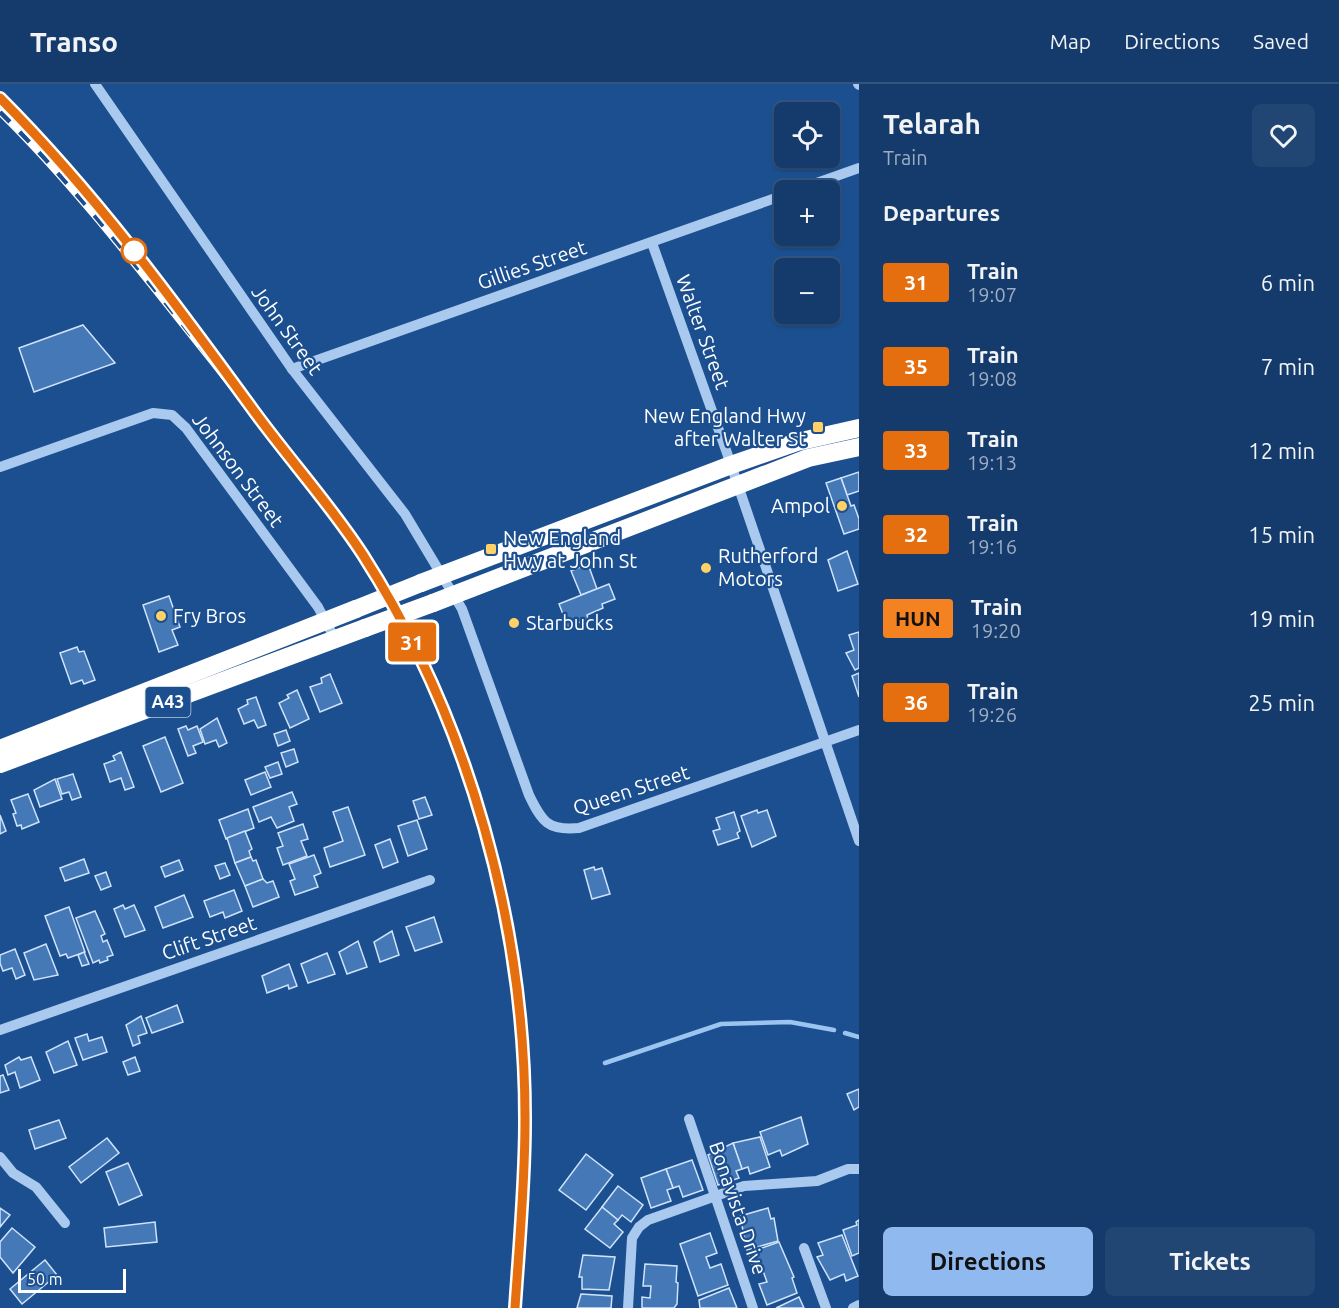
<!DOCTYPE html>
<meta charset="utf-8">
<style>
:root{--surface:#143b6b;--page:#214673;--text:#f1f3f6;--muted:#9dadc1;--line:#33557e;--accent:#90b9f0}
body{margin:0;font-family:Ubuntu,sans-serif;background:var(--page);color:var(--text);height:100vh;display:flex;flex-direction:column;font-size:22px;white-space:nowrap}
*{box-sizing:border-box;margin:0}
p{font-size:20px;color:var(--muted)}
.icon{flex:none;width:33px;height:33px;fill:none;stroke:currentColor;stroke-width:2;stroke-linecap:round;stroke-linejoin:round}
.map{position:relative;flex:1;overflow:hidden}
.side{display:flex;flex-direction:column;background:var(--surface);width:480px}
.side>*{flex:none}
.badge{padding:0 12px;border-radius:4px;font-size:21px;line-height:39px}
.controls{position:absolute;left:774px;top:18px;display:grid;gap:12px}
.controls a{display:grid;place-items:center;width:66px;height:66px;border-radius:9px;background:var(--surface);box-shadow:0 2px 4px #0004,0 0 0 2px var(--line);font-size:30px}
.scale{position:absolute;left:18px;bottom:15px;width:108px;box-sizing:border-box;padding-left:6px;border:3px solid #fff;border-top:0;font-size:16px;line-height:21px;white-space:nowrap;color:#fff;-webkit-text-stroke:4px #1b4f8f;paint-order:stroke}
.map>.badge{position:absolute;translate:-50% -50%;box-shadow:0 0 0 3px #fff}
h2{padding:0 24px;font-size:22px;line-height:54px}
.round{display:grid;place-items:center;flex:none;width:63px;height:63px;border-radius:9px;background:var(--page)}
.summary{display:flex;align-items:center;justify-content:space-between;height:102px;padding:0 24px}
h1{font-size:28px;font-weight:700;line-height:45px}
.button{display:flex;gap:12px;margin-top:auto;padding:12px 24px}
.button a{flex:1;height:69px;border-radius:9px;background:var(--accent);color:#111;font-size:24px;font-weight:700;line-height:69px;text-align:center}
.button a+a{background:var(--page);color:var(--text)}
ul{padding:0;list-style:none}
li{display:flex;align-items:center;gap:18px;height:84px;padding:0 24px}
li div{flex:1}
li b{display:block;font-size:22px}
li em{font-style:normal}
li .badge{min-width:66px;font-weight:700;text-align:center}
header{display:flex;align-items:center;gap:36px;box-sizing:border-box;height:84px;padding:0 30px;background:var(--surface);border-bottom:2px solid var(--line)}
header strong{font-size:28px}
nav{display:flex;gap:33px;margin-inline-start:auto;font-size:21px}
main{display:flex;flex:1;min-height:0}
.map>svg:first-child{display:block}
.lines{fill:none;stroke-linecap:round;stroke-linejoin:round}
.stream{stroke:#9cc4f0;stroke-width:4.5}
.building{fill:#4478b7;stroke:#cfe3fa;stroke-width:1.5}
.minor{stroke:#a9c9ee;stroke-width:10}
.highway{stroke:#fff;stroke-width:18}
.rail-casing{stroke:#fff;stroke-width:7}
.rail{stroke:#1b4f8f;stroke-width:4.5;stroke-dasharray:14;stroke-linecap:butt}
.highway-bridge{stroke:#fff;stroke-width:18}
.line-casing{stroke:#fff;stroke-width:14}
.line{stroke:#e56e0f;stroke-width:9}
.stop-dot{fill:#fff;stroke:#e56e0f;stroke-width:3}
.poi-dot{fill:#ffd166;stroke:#1b4f8f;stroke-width:2}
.labels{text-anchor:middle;stroke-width:4.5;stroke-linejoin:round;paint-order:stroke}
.shield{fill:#1b4f8f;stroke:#bbcadd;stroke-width:1.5}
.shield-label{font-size:18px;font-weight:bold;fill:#fff}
.street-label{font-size:20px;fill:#fff;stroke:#1b4f8f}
.poi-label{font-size:20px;fill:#fff;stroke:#1b4f8f;text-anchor:start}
</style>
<header>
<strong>Transo</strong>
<nav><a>Map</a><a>Directions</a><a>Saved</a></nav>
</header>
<main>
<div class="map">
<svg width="859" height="1224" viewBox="0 0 859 1224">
<rect width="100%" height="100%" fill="#1b4f8f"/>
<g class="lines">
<g class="stream">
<polyline points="845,949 859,953"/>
<polyline points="605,979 721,940 790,938 834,946"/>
</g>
</g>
<g class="building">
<polygon points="83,241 115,279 34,308 19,264"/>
<polygon points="859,388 859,407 847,411 841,394"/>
<polygon points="841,394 851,422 854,421 859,435 859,445 844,450 826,399"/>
<polygon points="847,467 858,500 838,507 828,476"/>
<polygon points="588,480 597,505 581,511 571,487"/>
<polygon points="609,500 615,515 602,520 603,524 587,531 588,535 568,543 559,520"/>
<polygon points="169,512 180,543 172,546 178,561 159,568 143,521"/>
<polygon points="859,548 859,584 855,586 846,569 854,566 849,551"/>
<polygon points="77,563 79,568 84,567 95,596 84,600 82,596 71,600 60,569"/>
<polygon points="859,589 859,613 852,592"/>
<polygon points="330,590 342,619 320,628 310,603 322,599 321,594"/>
<polygon points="297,606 309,635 290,644 279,619 289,614 287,611"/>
<polygon points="256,613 266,641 258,644 254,636 244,640 238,625 248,620 247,616"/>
<polygon points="217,634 227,659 219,663 216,656 205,660 200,645"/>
<polygon points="186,642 188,646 197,642 203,658 193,662 196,669 188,672 178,645"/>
<polygon points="286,646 290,657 278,662 274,650"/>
<polygon points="165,653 183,699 161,708 143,662"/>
<polygon points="294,665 298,678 286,683 281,669"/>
<polygon points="121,668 134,703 125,706 121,694 110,698 104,680 115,676 113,672"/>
<polygon points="278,678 282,690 270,694 265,683"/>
<polygon points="265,688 271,703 251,711 245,696"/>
<polygon points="73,690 81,713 72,716 69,708 62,710 57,695"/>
<polygon points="55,695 62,715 40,723 34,706"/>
<polygon points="292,708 297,720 289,723 294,737 277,744 271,733 259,738 253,723"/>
<polygon points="28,710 39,738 22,745 21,741 17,742 13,730 16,729 11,716"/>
<polygon points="425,713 432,731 419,735 413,717"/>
<polygon points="348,723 365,771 330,783 324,764 343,757 333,728"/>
<polygon points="248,725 254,744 226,755 219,736"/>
<polygon points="757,726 758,729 767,726 776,752 752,763 741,732"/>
<polygon points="734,728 740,747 737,749 739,754 718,761 713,747 720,745 716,734"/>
<polygon points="0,731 6,747 0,750"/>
<polygon points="417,736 427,765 408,772 398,742"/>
<polygon points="303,740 308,755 301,757 307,772 283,781 277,764 283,762 278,749"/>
<polygon points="245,747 252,765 249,767 251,773 235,779 227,754"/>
<polygon points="390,755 398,778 383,784 375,761"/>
<polygon points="314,771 321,789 314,792 318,803 295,811 290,797 295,795 289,780"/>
<polygon points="251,773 253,777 256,776 263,795 245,802 235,779"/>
<polygon points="84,775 89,789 65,797 60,784"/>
<polygon points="179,776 183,786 165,793 161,783"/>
<polygon points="225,779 230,791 220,795 215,782"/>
<polygon points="594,783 595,786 602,784 610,810 592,815 584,786"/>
<polygon points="106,788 111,802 101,806 95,792"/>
<polygon points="263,795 267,799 273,797 279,813 253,823 245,802"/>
<polygon points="234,806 242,827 225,834 223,828 210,833 204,817"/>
<polygon points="184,811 193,833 163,844 155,823"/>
<polygon points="123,821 125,825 134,821 145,846 125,853 114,825"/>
<polygon points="69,823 85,868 68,874 66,870 60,872 45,832"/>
<polygon points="95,827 105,850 101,852 103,858 107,856 113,871 107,873 108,876 100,879 99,876 93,879 76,834"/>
<polygon points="434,833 442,858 415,867 406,843"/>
<polygon points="392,847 399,871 380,878 374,858"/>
<polygon points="358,857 367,883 347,890 339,868"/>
<polygon points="46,860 58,891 34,896 24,869"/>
<polygon points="15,865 25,891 16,895 12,884 3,887 0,879 0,871"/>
<polygon points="84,868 89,880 82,882 78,871"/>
<polygon points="327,869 335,890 308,899 301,880"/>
<polygon points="289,880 297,902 289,905 288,901 267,909 262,892"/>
<polygon points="177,921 183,938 152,949 146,934"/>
<polygon points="141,932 147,949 138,952 140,959 133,962 126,941"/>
<polygon points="87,950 89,957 102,953 107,968 83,976 75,954"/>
<polygon points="68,957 77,981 54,989 46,968"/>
<polygon points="19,973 21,976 31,973 40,996 20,1004 15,988 8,991 5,981"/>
<polygon points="135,973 140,987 128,991 123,978"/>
<polygon points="3,991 9,1006 0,1009 0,992"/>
<polygon points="859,1005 859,1023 854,1026 847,1010"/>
<polygon points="801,1033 808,1060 782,1072 780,1066 768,1071 760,1048"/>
<polygon points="59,1036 66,1054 35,1065 29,1046"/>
<polygon points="760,1053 770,1083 750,1090 748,1083 742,1085 733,1059"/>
<polygon points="107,1054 119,1069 81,1099 69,1083"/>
<polygon points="733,1059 742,1085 736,1087 739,1094 718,1101 708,1071"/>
<polygon points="586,1070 613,1091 586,1126 559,1106"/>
<polygon points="692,1076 703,1106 683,1113 679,1102 673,1104 666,1085"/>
<polygon points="128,1079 142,1111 119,1121 106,1088"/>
<polygon points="666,1085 673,1104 667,1106 671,1117 651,1124 641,1094"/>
<polygon points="618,1102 643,1121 631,1138 622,1131 618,1136 602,1123"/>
<polygon points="602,1123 618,1136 614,1140 623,1148 610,1164 585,1145"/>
<polygon points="0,1124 10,1131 0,1143"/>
<polygon points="768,1124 771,1135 774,1134 778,1157 747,1166 740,1132"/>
<polygon points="859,1136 859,1169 852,1172 843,1146 857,1141 856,1138"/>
<polygon points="155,1138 157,1158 106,1163 104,1144"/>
<polygon points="12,1144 35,1163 13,1189 0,1173 0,1158"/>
<polygon points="710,1149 717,1169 706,1173 710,1184 721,1180 728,1201 698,1212 680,1160"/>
<polygon points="842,1151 858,1192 846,1197 844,1190 830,1196 817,1173 823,1171 818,1159"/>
<polygon points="779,1158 794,1193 792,1194 797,1209 767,1221 759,1200 767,1198 763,1187 756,1190 748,1169"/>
<polygon points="583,1171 615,1173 609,1206 582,1205 582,1193 579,1193"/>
<polygon points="45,1176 57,1191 22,1220 10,1205"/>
<polygon points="645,1180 677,1182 676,1198 678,1199 677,1220 674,1224 642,1224 642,1213 650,1214 651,1202 643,1202"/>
<polygon points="729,1204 737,1224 700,1224 699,1216"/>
<polygon points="581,1210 612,1212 611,1224 577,1224"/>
<polygon points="799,1213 804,1224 776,1224"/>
</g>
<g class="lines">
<g class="minor">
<path d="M95 0 292 285 405 430 462 525 529 711C542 738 548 747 579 744L859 646"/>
<polyline points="858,0 859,1"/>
<polyline points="797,106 859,84"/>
<polyline points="652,159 727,369 859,757"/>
<polyline points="292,285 784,111"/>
<polyline points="0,383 153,329 172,331 186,344 318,523 335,555"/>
<polyline points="0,946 430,796"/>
<polyline points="689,1035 753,1224"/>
<polyline points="0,1073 13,1089 36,1103 65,1139"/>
<polyline points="804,1164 826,1224"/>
<polyline points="628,1224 632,1154 639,1143 648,1136 744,1102 817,1097 848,1085 859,1085"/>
<polyline points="853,1224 859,1221"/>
</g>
<g class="highway">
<polyline points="421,499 731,381 797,358 859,344"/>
<polyline points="433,519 808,374 859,363"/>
<polyline points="0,665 356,525"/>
<polyline points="0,680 365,544"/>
</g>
<g class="rail-casing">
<g id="rail">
<polyline points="0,14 64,83"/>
<path d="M0 28C79 106 147 196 216 282 250 325 284 368 317 411 332 431 349 450 363 471 470 638 519 836 525 1033 526 1096 519 1161 515 1224"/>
</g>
</g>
<use href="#rail" class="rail"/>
<g class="highway-bridge">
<polyline points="356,525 421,499"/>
<polyline points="365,544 433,519"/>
</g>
</g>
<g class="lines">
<g class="line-casing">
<path id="line" d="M0 14C94 108 173 216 251 323 287 373 330 420 363 471 469 637 526 842 525 1039 525 1100 519 1163 515 1224"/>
</g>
<use href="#line" class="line"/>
</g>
<circle class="stop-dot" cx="134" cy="167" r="12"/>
<g class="poi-dot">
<rect x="812" y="337" width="12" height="12" rx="3"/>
<circle cx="842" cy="422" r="6"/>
<rect x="485" y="459" width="12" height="12" rx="3"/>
<circle cx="706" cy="484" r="6"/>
<circle cx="161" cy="532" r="6"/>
<circle cx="514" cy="539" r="6"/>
</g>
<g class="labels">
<rect class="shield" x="145.5" y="603" width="45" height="30" rx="4.5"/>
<g class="shield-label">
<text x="168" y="624">A43</text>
</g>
<g class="street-label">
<text transform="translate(532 181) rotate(-19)" y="7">Gillies Street</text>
<text transform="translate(287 246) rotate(54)" y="7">John Street</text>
<text transform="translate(703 248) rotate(70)" y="7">Walter Street</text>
<text transform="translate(238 386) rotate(53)" y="7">Johnson Street</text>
<text transform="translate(631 706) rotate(-18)" y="7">Queen Street</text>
<text transform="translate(209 854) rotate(-19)" y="7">Clift Street</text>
<text transform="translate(738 1124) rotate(71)" y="7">Bonavista Drive</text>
</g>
<g class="poi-label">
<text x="806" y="339" text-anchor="end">New England Hwy<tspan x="806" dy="23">after Walter St</tspan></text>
<text x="830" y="429" text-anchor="end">Ampol</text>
<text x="503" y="461">New England<tspan x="503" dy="23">Hwy at John St</tspan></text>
<text x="718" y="479">Rutherford<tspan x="718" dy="23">Motors</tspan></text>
<text x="173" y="539">Fry Bros</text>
<text x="526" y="546">Starbucks</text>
</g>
</g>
</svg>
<div class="controls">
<a><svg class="icon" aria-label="locate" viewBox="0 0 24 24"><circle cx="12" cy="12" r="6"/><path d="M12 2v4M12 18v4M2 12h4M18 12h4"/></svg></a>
<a>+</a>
<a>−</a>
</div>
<div class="scale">50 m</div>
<b class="badge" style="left:412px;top:558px;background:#e56e0f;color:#fff">31</b>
</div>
<section class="side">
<div class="summary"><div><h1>Telarah</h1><p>Train</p></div><a class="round"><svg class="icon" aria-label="heart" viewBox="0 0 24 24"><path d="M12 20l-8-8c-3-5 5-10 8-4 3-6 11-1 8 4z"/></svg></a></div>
<h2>Departures</h2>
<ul>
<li><span class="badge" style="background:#e56e0f;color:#fff">31</span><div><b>Train</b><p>19:07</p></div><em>6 min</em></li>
<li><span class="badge" style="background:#e56e0f;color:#fff">35</span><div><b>Train</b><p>19:08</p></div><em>7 min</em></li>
<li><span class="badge" style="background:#e56e0f;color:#fff">33</span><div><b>Train</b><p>19:13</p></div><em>12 min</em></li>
<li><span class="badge" style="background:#e56e0f;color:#fff">32</span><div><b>Train</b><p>19:16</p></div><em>15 min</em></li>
<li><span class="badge" style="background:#f58220;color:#111">HUN</span><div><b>Train</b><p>19:20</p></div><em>19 min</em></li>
<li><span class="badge" style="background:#e56e0f;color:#fff">36</span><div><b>Train</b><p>19:26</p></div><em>25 min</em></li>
</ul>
<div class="button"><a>Directions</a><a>Tickets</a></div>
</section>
</main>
